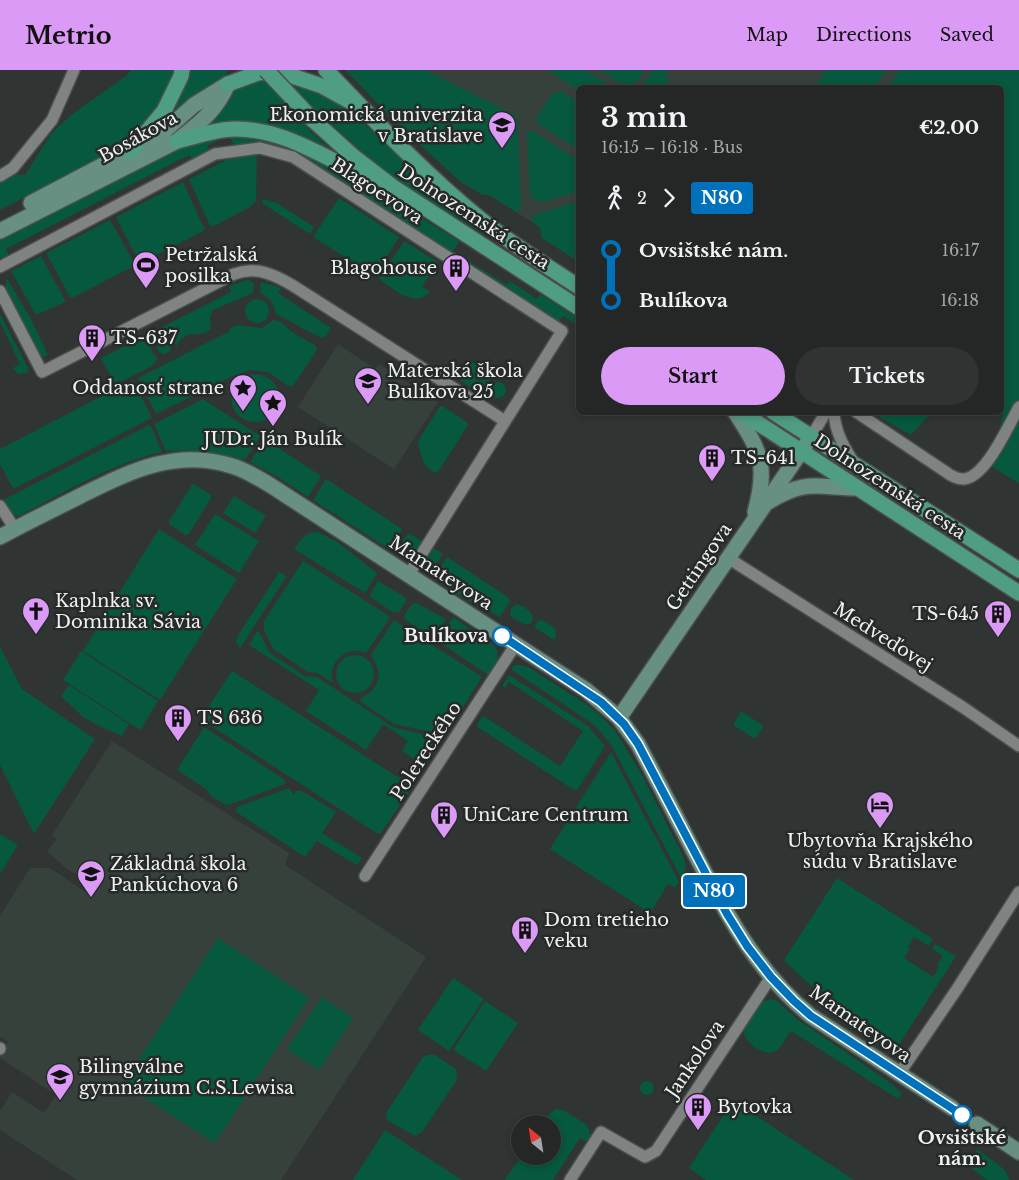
<!DOCTYPE html>
<meta charset="utf-8">
<style>
:root{--surface:#242726;--page:#303332;--text:#f1f3f6;--muted:#a3a5a7;--line:#414443;--accent:#da9af6}
body{margin:0;font-family:"Libre Baskerville",serif;background:var(--page);color:var(--text);height:100vh;display:flex;flex-direction:column;font-size:19px;white-space:nowrap}
*{box-sizing:border-box;margin:0}
p{font-size:16px;color:var(--muted)}
.icon{flex:none;width:28px;height:28px;fill:none;stroke:currentColor;stroke-width:2;stroke-linecap:round;stroke-linejoin:round}
.map{position:relative;flex:1;overflow:hidden}
.drawer{position:absolute;left:576px;top:15px;width:428px;height:330px;display:flex;flex-direction:column;background:var(--surface);border-radius:8px;box-shadow:0 2px 8px #0003,0 0 0 1px var(--line)}
.drawer>*{flex:none}
.badge{padding:0 10px;border-radius:4px;font-size:18px;line-height:32px}
.needle{width:32px;rotate:330deg}
.tools{position:absolute;left:511px;top:1045px;display:grid;gap:10px}
.tools a{display:grid;place-items:center;width:50px;height:50px;border-radius:50%;background:var(--surface);box-shadow:0 2px 8px #0003,0 0 0 1px var(--line);font-size:25px}
.map>.badge{position:absolute;translate:-50% -50%;box-shadow:0 0 0 2px #fff}
.legs{display:flex;align-items:center;gap:8px;height:55px;padding:0 25px;font-size:16px}
.legs p{margin-inline-start:auto}
.headline{display:flex;align-items:center;justify-content:space-between;height:85px;padding:0 25px}
h1{font-size:28px;font-weight:700;line-height:38px}
.primary-button{display:flex;gap:10px;margin-top:auto;padding:10px 25px}
.primary-button a{flex:1;height:58px;border-radius:30px;background:var(--accent);color:#111;font-size:20px;font-weight:700;line-height:58px;text-align:center}
.primary-button a+a{background:var(--page);color:var(--text)}
ul{padding:0 25px;list-style:none}
li{display:flex;align-items:center;gap:18px;height:50px;font-size:19px}
li i{display:grid;place-items:center;width:8px;height:100%;margin:0 6px;background:currentColor}
li i::after{content:'';width:12px;height:12px;margin:-6px;border:4px solid;border-radius:50%;background:var(--surface)}
li p{margin-inline-start:auto}
li:first-child i{background:linear-gradient(#0000 50%,currentColor 0)}
li:last-child i{background:linear-gradient(currentColor 50%,#0000 0)}
header{display:flex;align-items:center;gap:30px;box-sizing:border-box;height:70px;padding:0 25px;background:var(--accent);color:#111}
header strong{font-size:24px}
nav{display:flex;gap:28px;margin-inline-start:auto;font-size:18px}
.map>svg:first-child{display:block}
.built{fill:#37413c}
.green{fill:#06583f}
.lines{fill:none;stroke-linecap:round;stroke-linejoin:round}
.secondary-tunnel{stroke:#4d504e;stroke-width:15;stroke-dasharray:15 8;stroke-linecap:butt}
.street-casing{stroke:#4c4f4d;stroke-width:14}
.secondary-casing{stroke:#4c4f4d;stroke-width:18}
.primary-casing{stroke:#4c4f4d;stroke-width:18}
.street{stroke:#7f8381;stroke-width:11}
.secondary{stroke:#679082;stroke-width:15}
.primary{stroke:#4f9e83;stroke-width:15}
.primary-bridge-casing{stroke:#4c4f4d;stroke-width:18;stroke-linecap:butt}
.primary-bridge{stroke:#4f9e83;stroke-width:15}
.line-1-casing{stroke:#fff;stroke-width:11}
.line-1{stroke:#0072bc;stroke-width:8}
.stop-1-dot{fill:#fff;stroke:#0072bc;stroke-width:2.5}
.labels{text-anchor:middle;stroke-width:5;stroke-linejoin:round;paint-order:stroke}
.poi-label{font-size:18px;fill:#eff1f0;stroke:#262a28;text-anchor:start}
.street-label{font-size:18px;fill:#eff1f0;stroke:#262a28}
.stop-label{font-size:18px;font-weight:bold;fill:#eff1f0;stroke:#262a28;text-anchor:end}
</style>
<header>
<strong>Metrio</strong>
<nav><a>Map</a><a>Directions</a><a>Saved</a></nav>
</header>
<div class="map">
<svg width="1019" height="1110" viewBox="0 0 1019 1110">
<rect width="100%" height="100%" fill="#303432"/>
<g class="built">
<polygon points="345,0 1019,0 1001,18 579,18 579,192 542,168 540,157 489,125 483,125 461,112 406,62"/>
<polygon points="338,274 375,299 379,294 438,332 394,399 298,337"/>
<polygon points="112,671 289,783 285,795 426,887 281,1110 77,1110 0,1060 0,1041 12,1022 44,1043 56,1025 0,988 0,984 8,972 0,967 0,846 30,798 50,798 85,822 90,814 66,798 47,781 57,769 52,765"/>
</g>
<g class="green">
<polygon points="131,0 176,0 171,21 143,61 120,78 0,140 0,110 10,104 25,105 51,64 71,45 126,6"/>
<polygon points="186,0 228,0 225,8 165,54 182,18"/>
<polygon points="345,0 425,0 517,46 521,136 518,143 489,125 483,125 461,112 406,62"/>
<polygon points="547,0 585,0 613,17 579,18 579,20"/>
<polygon points="599,0 644,0 638,10 632,14 620,13"/>
<polygon points="653,0 669,0 665,6 670,9 664,17 643,17 644,13"/>
<polygon points="826,0 886,0 875,17 815,17"/>
<polygon points="900,0 1019,0 1019,413 992,397 1004,339 1001,336 1001,18 888,18"/>
<polygon points="284,6 336,28 487,166 402,114 366,85 320,44 307,58 349,96 295,67 196,63 231,19 257,8"/>
<polygon points="560,21 579,32 579,80 538,54 536,48 552,24"/>
<polygon points="531,60 579,91 579,121 544,132 534,130 530,123 527,63"/>
<path d="M228 63C288 62 329 92 378 122 405 138 432 154 459 171L453 181 507 215 510 211 537 229 540 224 579 249V256L563 246 558 253 298 85C278 76 257 70 235 76L228 65 207 76 211 83 193 92 189 85 6 179 9 186 0 188V167L143 94 194 70Z"/>
<polygon points="257,83 256,131 250,137 212,157 210,156 189,109 238,84"/>
<polygon points="183,112 205,160 141,193 139,192 116,147"/>
<polygon points="339,128 399,167 375,206 313,167"/>
<polygon points="262,129 277,133 314,157 310,164 263,134"/>
<polygon points="579,131 579,192 542,168 540,158 531,151 536,144"/>
<polygon points="110,150 135,194 134,196 72,228 70,227 46,183"/>
<path d="M404 171 438 192 422 216 430 222C414 239 394 219 379 209Z"/>
<polygon points="41,186 65,230 65,232 36,245 11,201"/>
<polygon points="6,209 8,210 32,251 48,285 42,287 36,280 6,220"/>
<path d="M249 210 254 214 253 223 213 240 210 247 211 258C203 268 193 261 184 267 180 269 178 274 176 277 173 250 136 272 158 288L152 296 116 314 114 312 101 288 231 222 229 216 243 211Z"/>
<polygon points="262,212 281,218 278,223 331,258 326,266 321,268 276,244 272,232 261,223 260,214"/>
<circle cx="257" cy="241" r="12"/>
<polygon points="0,244 29,300 27,303 18,304 13,298 20,294 0,252"/>
<polygon points="273,250 282,252 289,260 316,276 317,280 293,316 288,316 268,302 250,300 235,305 156,344 138,308 230,261 230,258 239,255 262,258"/>
<circle cx="164" cy="277" r="7"/>
<polygon points="471,291 493,305 481,324 459,310"/>
<circle cx="255" cy="328" r="24"/>
<polygon points="133,310 152,348 15,418 12,417 0,394 0,379"/>
<circle cx="498" cy="320" r="8"/>
<path d="M203 329 260 366 245 390C219 382 194 379 166 381L154 354Z"/>
<path d="M440 336H442L467 352 468 355 438 402 436 403C423 399 420 383 418 371Z"/>
<polygon points="872,343 931,343 911,365"/>
<path d="M149 355 151 356 162 382C111 394 65 422 19 446L10 445 1 431Z"/>
<polygon points="265,369 321,406 308,427 276,406 250,392"/>
<polygon points="326,409 402,459 390,480 313,430"/>
<polygon points="194,414 211,425 211,428 188,465 185,465 169,454 169,451 192,415"/>
<polygon points="234,426 266,446 255,463 223,443"/>
<polygon points="215,444 259,471 239,503 195,475"/>
<polygon points="159,459 237,509 160,630 83,581"/>
<path d="M318 462 336 471 377 503 365 523 294 479C301 469 305 462 318 462Z"/>
<polygon points="408,463 422,471 413,485 404,488 394,483"/>
<path d="M432 477 443 484 429 505C419 496 426 488 432 477Z"/>
<polygon points="447,487 509,528 510,532 500,547 462,527 433,508"/>
<path d="M303 491 389 546 390 548 366 583C346 575 327 592 333 613L318 603 308 602 273 579 264 560V551Z"/>
<polygon points="279,502 287,506 240,578 236,572 237,567"/>
<polygon points="378,511 406,528 406,532 399,542 392,542 369,526"/>
<polygon points="416,533 446,549 434,568 433,568 404,549 404,546 411,535"/>
<path d="M517 534C524 536 532 541 533 549L531 553 525 555 510 546 511 538Z"/>
<path d="M453 547 495 576C501 588 497 595 490 606L439 572 438 571Z"/>
<path d="M394 550 482 607 445 665 394 654 361 632 360 629C363 626 367 625 370 622 384 611 378 597 371 585Z"/>
<polygon points="542,550 555,558 556,566 554,570 534,557 538,551"/>
<polygon points="257,561 259,562 270,583 305,606 317,607 393,657 442,669 426,693 418,692 402,681 408,671 383,654 366,680 306,641 319,620 249,575"/>
<polygon points="0,577 22,619 95,669 34,764 0,695"/>
<polygon points="81,581 158,631 140,660 63,610"/>
<circle cx="355" cy="604" r="19"/>
<polygon points="516,595 521,595 530,598 586,634 601,646 616,662 642,705 684,788 686,799 681,808 613,678 601,662 590,652 512,600 511,597"/>
<polygon points="232,601 407,713 410,720 381,763 378,764 202,650 201,648"/>
<polygon points="509,605 588,656 605,676 578,719 574,720 476,656 482,646 485,647 560,696 583,661 509,612 505,618 502,616"/>
<polygon points="69,615 129,654 122,666 101,657 83,647 61,626"/>
<polygon points="741,641 764,656 755,669 733,655"/>
<polygon points="204,657 284,709 285,714 237,732 226,735 211,726 206,719 177,700"/>
<polygon points="611,682 679,812 675,818 668,814 650,843 550,779"/>
<polygon points="289,718 294,725 296,721 302,721 336,742 322,763 362,788 357,795 317,771 305,787 236,742 237,737"/>
<polygon points="0,764 18,775 0,804"/>
<path d="M837 808 933 869 929 876 914 867 908 877 910 879 904 888 933 907 939 897 937 895 943 886 932 879 935 874 956 886 900 973C878 980 801 907 784 890Z"/>
<polygon points="218,868 309,928 215,1073 123,1014"/>
<polygon points="453,908 484,929 449,981 418,960"/>
<polygon points="322,927 353,948 319,1000 287,979"/>
<path d="M771 929 777 931 797 949 892 1014 902 1023 898 1029 791 961C786 967 782 978 774 982 765 986 745 973 744 963 743 958 755 937 760 933 762 931 768 930 771 929Z"/>
<polygon points="485,931 518,953 486,1001 453,980"/>
<polygon points="428,985 435,985 456,999 457,1010 422,1062 415,1066 387,1050 386,1043 423,987"/>
<circle cx="647" cy="1018" r="7"/>
<polygon points="732,1032 735,1032 854,1110 706,1110 689,1098"/>
<polygon points="556,1039 564,1040 587,1055 591,1066 587,1072 580,1068 553,1110 505,1110 521,1086 552,1086 552,1054 543,1054 550,1043"/>
<polygon points="385,1060 462,1110 353,1110"/>
<polygon points="977,1079 1004,1099 1010,1110 987,1110 967,1095"/>
</g>
<g class="lines">
<polyline class="secondary-tunnel" points="952,1038 977,1054"/>
<g class="street-casing">
<g id="street">
<polyline points="0,106 13,98 52,50 74,0"/>
<polyline points="0,197 215,84 260,78 293,87 562,261 409,504"/>
<path d="M0 221 42 302 234 204C256 196 273 204 292 215L505 351"/>
<path d="M834 342C835 362 844 377 854 393"/>
<path d="M856 342 946 402C951 406 957 409 964 409 986 407 1008 356 1019 337"/>
<polyline points="811,367 826,342"/>
<polyline points="0,436 15,459"/>
<polyline points="728,488 964,638 1019,676"/>
<polyline points="365,806 516,574"/>
<polyline points="0,978 0,979"/>
<polyline points="899,1004 957,919 1019,822"/>
<polyline points="570,1110 601,1062 645,1087 656,1081 771,907"/>
</g>
</g>
<g class="secondary-casing">
<g id="secondary">
<polyline points="31,133 160,65 194,35 228,14"/>
<path d="M0 161 177 71C201 52 215 42 228 14"/>
<path d="M735 342C761 382 768 395 755 442"/>
<path d="M768 432C807 408 817 418 858 418"/>
<path d="M0 467C27 452 55 439 82 425 131 401 177 378 232 396 246 400 258 408 270 415L586 620 619 648 638 674C656 708 674 742 691 776 723 838 755 901 811 946L952 1038"/>
<polyline points="619,648 811,367"/>
<polyline points="977,1054 1019,1082"/>
</g>
</g>
<g class="primary-casing">
<g id="primary">
<path d="M326 0C375 51 424 103 479 148 510 173 545 195 579 217"/>
<polyline points="228,14 258,3 277,1 322,16 351,32"/>
<polyline points="313,50 354,87 393,117 579,238"/>
<path d="M177 71C195 67 217 59 234 59 287 58 329 92 375 110"/>
<polyline points="130,82 164,41 181,6 182,0"/>
<polyline points="741,342 1019,523"/>
<polyline points="773,342 1019,500"/>
</g>
</g>
<use href="#street" class="street"/>
<use href="#secondary" class="secondary"/>
<use href="#primary" class="primary"/>
<g class="primary-bridge-casing">
<polyline id="primary-bridge" points="266,0 313,50"/>
</g>
<use href="#primary-bridge" class="primary-bridge"/>
</g>
<g class="lines">
<g class="line-1-casing">
<polyline id="line-1" points="502,566 601,632 624,654 638,674 727,844 747,876 771,907 794,931 811,946 962,1045"/>
</g>
<use href="#line-1" class="line-1"/>
</g>
<defs>
<g id="university-pin" transform="scale(1.4375)"><path d="M0 17L-7.5 6A9.5 9.5 0 1 1 7.5 6Z" fill="#da9af6" stroke="#262a28"/><path d="M0-5L7-2L0 1L-7-2ZM-4 1L0 2.5L4 1V4Q0 6-4 4Z" fill="#111"/></g>
<g id="stadium-pin" transform="scale(1.4375)"><path d="M0 17L-7.5 6A9.5 9.5 0 1 1 7.5 6Z" fill="#da9af6" stroke="#262a28"/><path d="M0-5a6.5 5 0 1 0 0 10a6.5 5 0 1 0 0-10ZM-3.5-1.8h7v3.6h-7Z" fill="#111"/></g>
<g id="building-pin" transform="scale(1.4375)"><path d="M0 17L-7.5 6A9.5 9.5 0 1 1 7.5 6Z" fill="#da9af6" stroke="#262a28"/><path d="M-4-6H4V6H1V3H-1V6H-4ZM-2.5-4.3h1.7v1.8h-1.7ZM.8-4.3h1.7v1.8H.8ZM-2.5-1h1.7V.8h-1.7ZM.8-1h1.7V.8H.8Z" fill="#111"/></g>
<g id="school-pin" transform="scale(1.4375)"><path d="M0 17L-7.5 6A9.5 9.5 0 1 1 7.5 6Z" fill="#da9af6" stroke="#262a28"/><path d="M0-5L7-2L0 1L-7-2ZM-4 1L0 2.5L4 1V4Q0 6-4 4Z" fill="#111"/></g>
<g id="sight-pin" transform="scale(1.4375)"><path d="M0 17L-7.5 6A9.5 9.5 0 1 1 7.5 6Z" fill="#da9af6" stroke="#262a28"/><path d="M0-6L1.8-2.2L6-1.7L2.9 1.2L3.7 5.4L0 3.3L-3.7 5.4L-2.9 1.2L-6-1.7L-1.8-2.2Z" fill="#111"/></g>
<g id="church-pin" transform="scale(1.4375)"><path d="M0 17L-7.5 6A9.5 9.5 0 1 1 7.5 6Z" fill="#da9af6" stroke="#262a28"/><path d="M-1.2-6h2.4v3.5h3.3v2.4h-3.3V6h-2.4V-.1h-3.3v-2.4h3.3Z" fill="#111"/></g>
<g id="hotel-pin" transform="scale(1.4375)"><path d="M0 17L-7.5 6A9.5 9.5 0 1 1 7.5 6Z" fill="#da9af6" stroke="#262a28"/><path d="M-6-4.5h1.5V1H6V5H4.5V3h-9V5H-6ZM-4 0a1.8 1.8 0 1 1 3.6 0ZM.5 0V-2.5h3Q6-2.5 6 0Z" fill="#111"/></g>
</defs>
<g fill-rule="evenodd">
<use href="#university-pin" x="502" y="55"/>
<use href="#stadium-pin" x="146" y="195"/>
<use href="#building-pin" x="456" y="198"/>
<use href="#building-pin" x="92" y="268"/>
<use href="#school-pin" x="368" y="311"/>
<use href="#sight-pin" x="243" y="318"/>
<use href="#sight-pin" x="273" y="333"/>
<use href="#building-pin" x="712" y="388"/>
<use href="#church-pin" x="36" y="541"/>
<use href="#building-pin" x="998" y="544"/>
<use href="#building-pin" x="178" y="648"/>
<use href="#hotel-pin" x="880" y="735"/>
<use href="#building-pin" x="444" y="745"/>
<use href="#school-pin" x="91" y="804"/>
<use href="#building-pin" x="525" y="860"/>
<use href="#school-pin" x="60" y="1007"/>
<use href="#building-pin" x="698" y="1037"/>
</g>
<g class="stop-1-dot">
<circle cx="502" cy="566" r="9"/>
<circle cx="962" cy="1045" r="9"/>
</g>
<g class="labels">
<g class="poi-label">
<text x="483" y="51" text-anchor="end">Ekonomická univerzita<tspan x="483" dy="21">v Bratislave</tspan></text>
<text x="165" y="191">Petržalská<tspan x="165" dy="21">posilka</tspan></text>
<text x="437" y="204" text-anchor="end">Blagohouse</text>
<text x="111" y="274">TS-637</text>
<text x="387" y="307">Materská škola<tspan x="387" dy="21">Bulíkova 25</tspan></text>
<text x="224" y="324" text-anchor="end">Oddanosť strane</text>
<text x="273" y="375" text-anchor="middle">JUDr. Ján Bulík</text>
<text x="731" y="394">TS-641</text>
<text x="55" y="537">Kaplnka sv.<tspan x="55" dy="21">Dominika Sávia</tspan></text>
<text x="979" y="550" text-anchor="end">TS-645</text>
<text x="197" y="654">TS 636</text>
<text x="463" y="751">UniCare Centrum</text>
<text x="880" y="777" text-anchor="middle">Ubytovňa Krajského<tspan x="880" dy="21">súdu v Bratislave</tspan></text>
<text x="110" y="800">Základná škola<tspan x="110" dy="21">Pankúchova 6</tspan></text>
<text x="544" y="856">Dom tretieho<tspan x="544" dy="21">veku</tspan></text>
<text x="79" y="1003">Bilingválne<tspan x="79" dy="21">gymnázium C.S.Lewisa</tspan></text>
<text x="717" y="1043">Bytovka</text>
</g>
<g class="street-label">
<text transform="translate(138 67) rotate(-29)" y="6">Bosákova</text>
<text transform="translate(377 121) rotate(33)" y="6">Blagoevova</text>
<text transform="translate(474 147) rotate(33)" y="6">Dolnozemská cesta</text>
<text transform="translate(890 417) rotate(33)" y="6">Dolnozemská cesta</text>
<text transform="translate(699 497) rotate(-56)" y="6">Gettingova</text>
<text transform="translate(441 503) rotate(33)" y="6">Mamateyova</text>
<text transform="translate(883 567) rotate(32)" y="6">Medveďovej</text>
<text transform="translate(426 681) rotate(-57)" y="6">Polereckého</text>
<text transform="translate(860 954) rotate(35)" y="6">Mamateyova</text>
<text transform="translate(695 989) rotate(-56)" y="6">Jankolova</text>
</g>
<g class="stop-label">
<text x="488" y="572">Bulíkova</text>
<text x="962" y="1074" text-anchor="middle">Ovsištské<tspan x="962" dy="21">nám.</tspan></text>
</g>
</g>
</svg>
<div class="tools">
<a><svg class="needle" viewBox="-14 -14 28 28"><path d="M0-13l5 13h-10z" fill="#e53935"/><path d="M0 13l5-13h-10z" fill="#a3a5a7"/></svg></a>
</div>
<b class="badge" style="left:714px;top:821px;background:#0072bc;color:#fff">N80</b>
<section class="drawer">
<div class="headline"><div><h1>3 min</h1><p>16:15 – 16:18 · Bus</p></div><b>€2.00</b></div>
<div class="legs"><svg class="icon" aria-label="walk" viewBox="0 0 24 24"><circle cx="13" cy="4" r="2"/><path d="M13 8l-2 6 4 7M11 14l-3 7M7 12l3-4h3l4 4"/></svg>2<svg class="icon" aria-label="forward" viewBox="0 0 24 24"><path d="M9 5l7 7-7 7"/></svg><b class="badge" style="background:#0072bc;color:#fff">N80</b></div>
<ul>
<li><i style="color:#0072bc"></i><b>Ovsištské nám.</b><p>16:17</p></li>
<li><i style="color:#0072bc"></i><b>Bulíkova</b><p>16:18</p></li>
</ul>
<div class="primary-button"><a>Start</a><a>Tickets</a></div>
</section>
</div>
